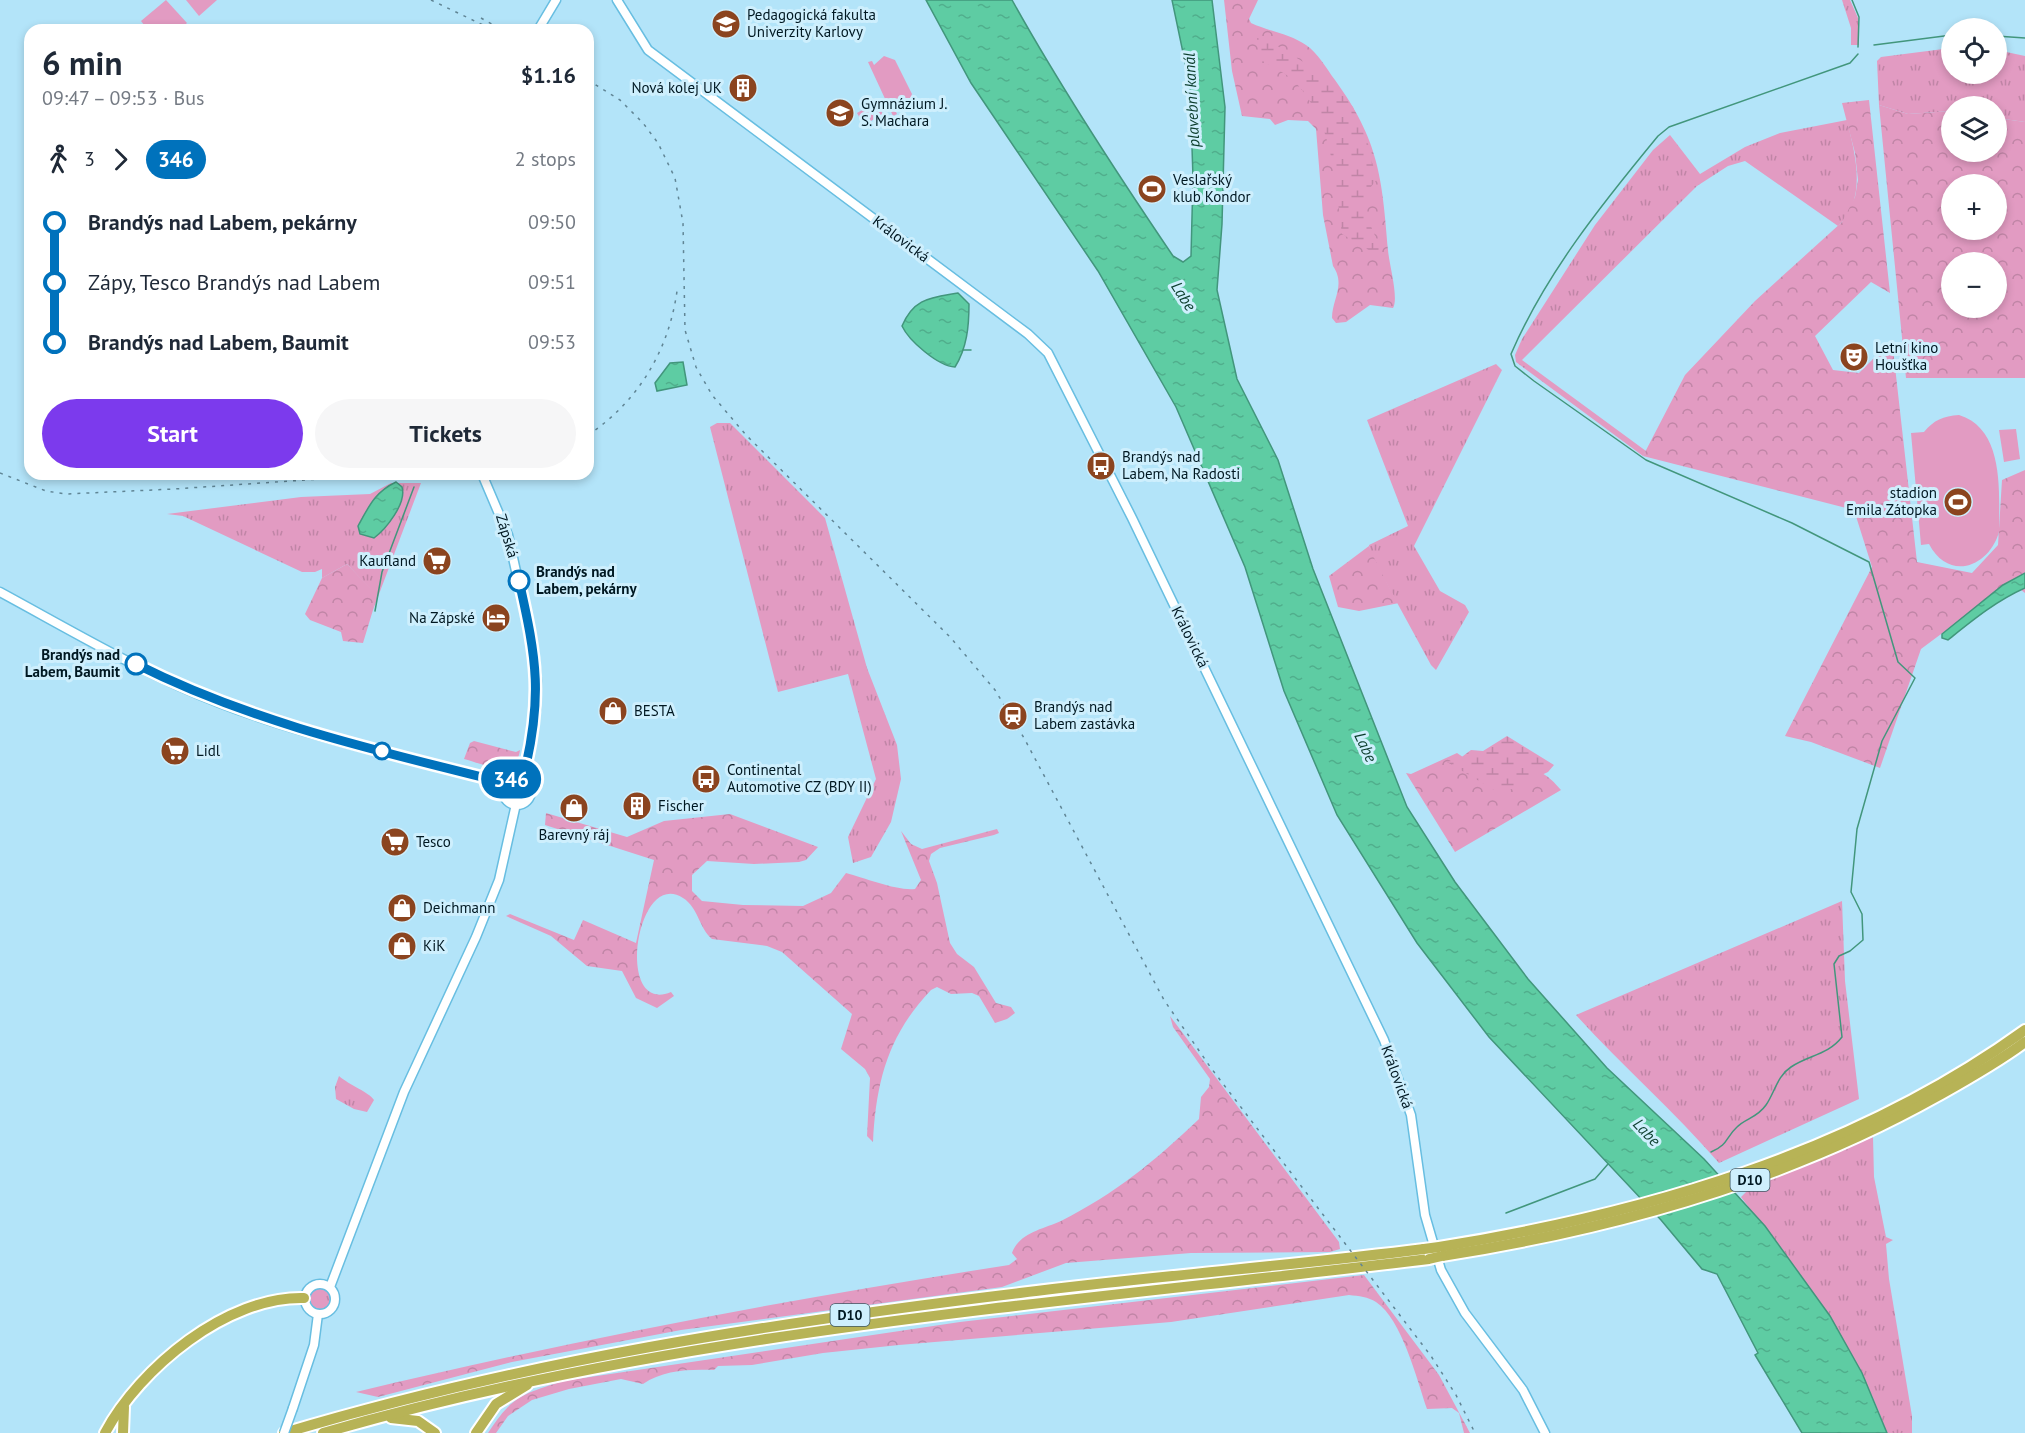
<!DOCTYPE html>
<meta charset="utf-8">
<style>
:root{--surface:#fff;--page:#f6f6f7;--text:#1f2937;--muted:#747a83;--accent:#7c3aed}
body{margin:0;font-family:"PT Sans",sans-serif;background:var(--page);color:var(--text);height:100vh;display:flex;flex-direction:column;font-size:22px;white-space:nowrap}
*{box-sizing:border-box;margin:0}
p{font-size:20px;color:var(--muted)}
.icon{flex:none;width:33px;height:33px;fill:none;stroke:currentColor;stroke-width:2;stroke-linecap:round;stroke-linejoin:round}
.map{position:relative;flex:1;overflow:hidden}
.drawer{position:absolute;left:24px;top:24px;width:570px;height:456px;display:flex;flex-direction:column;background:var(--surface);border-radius:18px;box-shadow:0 3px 9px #0003}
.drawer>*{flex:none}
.badge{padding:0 12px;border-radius:20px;font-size:21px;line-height:39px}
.buttons{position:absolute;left:1941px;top:18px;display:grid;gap:12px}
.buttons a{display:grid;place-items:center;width:66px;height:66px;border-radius:50%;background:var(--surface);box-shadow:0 3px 9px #0003;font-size:30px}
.map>.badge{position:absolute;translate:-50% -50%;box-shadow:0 0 0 3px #fff}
.legs{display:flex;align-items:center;gap:9px;height:66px;padding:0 18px;font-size:20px}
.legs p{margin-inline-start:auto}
.summary{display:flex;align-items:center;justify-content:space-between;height:102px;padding:0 18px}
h1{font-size:33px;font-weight:700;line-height:45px}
.action{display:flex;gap:12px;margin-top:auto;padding:12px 18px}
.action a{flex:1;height:69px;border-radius:36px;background:var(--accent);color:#fff;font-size:24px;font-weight:700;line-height:69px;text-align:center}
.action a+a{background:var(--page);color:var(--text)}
ul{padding:0 18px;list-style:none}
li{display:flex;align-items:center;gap:21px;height:60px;font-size:22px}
li i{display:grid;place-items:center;width:9px;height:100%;margin:0 8px;background:currentColor}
li i::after{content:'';width:15px;height:15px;margin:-8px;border:4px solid;border-radius:50%;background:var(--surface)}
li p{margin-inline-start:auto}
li:first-child i{background:linear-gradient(#0000 50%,currentColor 0)}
li:last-child i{background:linear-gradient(currentColor 50%,#0000 0)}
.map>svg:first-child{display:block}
.grass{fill:url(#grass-tufts)}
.forest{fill:url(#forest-crowns);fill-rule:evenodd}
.wetland{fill:url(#wetland-marsh)}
.pitch{fill:#e29bc2}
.water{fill:url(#water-ripples);stroke:#42967c;stroke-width:1.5}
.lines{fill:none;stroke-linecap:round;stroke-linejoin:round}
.stream{stroke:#42967c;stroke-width:1.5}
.secondary-casing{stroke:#68bee1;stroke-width:11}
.highway-casing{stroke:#fff;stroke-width:14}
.secondary{stroke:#fff;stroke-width:8}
.highway{stroke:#b7b356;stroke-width:10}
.rail{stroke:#608595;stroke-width:1.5;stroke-dasharray:3 6;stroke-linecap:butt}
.secondary-bridge-casing{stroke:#68bee1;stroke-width:11;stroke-linecap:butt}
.highway-bridge-casing{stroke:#fff;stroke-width:14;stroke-linecap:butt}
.secondary-bridge{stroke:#fff;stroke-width:8}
.highway-bridge{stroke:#b7b356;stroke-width:10}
.line-1-casing{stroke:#fff;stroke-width:14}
.line-1{stroke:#0072bc;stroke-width:9}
.stop-1-dot{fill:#fff;stroke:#0072bc;stroke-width:3}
.labels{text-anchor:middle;stroke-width:6;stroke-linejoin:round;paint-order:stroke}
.shield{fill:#ceeffd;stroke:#3e5864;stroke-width:1.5}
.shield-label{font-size:14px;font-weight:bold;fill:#001822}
.poi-label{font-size:15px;fill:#001822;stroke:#ceeffd;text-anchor:start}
.street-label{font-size:15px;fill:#001822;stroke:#ceeffd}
.stop-label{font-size:15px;font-weight:bold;fill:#001822;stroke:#ceeffd;text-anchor:start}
.water-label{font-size:16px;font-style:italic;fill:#0b3d2c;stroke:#ceeffd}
</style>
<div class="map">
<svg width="2025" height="1433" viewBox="0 0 2025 1433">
<defs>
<pattern id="grass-tufts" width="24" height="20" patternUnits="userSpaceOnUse" patternTransform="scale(1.5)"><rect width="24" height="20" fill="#e29bc2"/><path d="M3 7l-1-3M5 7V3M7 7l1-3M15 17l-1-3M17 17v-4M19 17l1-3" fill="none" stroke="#c085a6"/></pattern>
<pattern id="forest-crowns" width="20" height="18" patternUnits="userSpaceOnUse" patternTransform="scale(1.5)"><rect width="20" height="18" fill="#e29bc2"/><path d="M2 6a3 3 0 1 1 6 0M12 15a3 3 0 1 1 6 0" fill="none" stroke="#c085a6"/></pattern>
<pattern id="wetland-marsh" width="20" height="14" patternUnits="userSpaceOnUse" patternTransform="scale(1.5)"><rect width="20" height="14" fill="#e29bc2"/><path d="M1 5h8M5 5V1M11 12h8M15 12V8" fill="none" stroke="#c085a6"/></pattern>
<pattern id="water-ripples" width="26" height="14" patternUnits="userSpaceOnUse" patternTransform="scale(1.5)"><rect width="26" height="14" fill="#5ecca3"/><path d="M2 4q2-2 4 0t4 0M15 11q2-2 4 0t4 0" fill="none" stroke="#50ae8c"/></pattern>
</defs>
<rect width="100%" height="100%" fill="#b3e4f9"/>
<g class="grass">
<polygon points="1842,0 1850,0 1858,18 1859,45 1851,45 1851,28"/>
<polygon points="1951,48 1952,74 1996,74 1997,50 2025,56 2025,122 1997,118 1996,106 1952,106 1951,111 1908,114 1879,105 1877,61 1881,57"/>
<path d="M1847 120C1855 155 1868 198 1838 226L1745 161 1728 166 1697 186 1522 360 1646 451 1643 456 1516 362 1515 355 1522 339 1595 225 1653 150 1670 135 1700 174 1745 147 1780 133Z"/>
<polygon points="1496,364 1502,370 1414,546 1440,591 1465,605 1469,612 1436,670 1431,665 1370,553 1369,545 1408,526 1367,420"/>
<polygon points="717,423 730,423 825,518 867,668 897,745 901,779 891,822 871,857 853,863 848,837 876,779 848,674 778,692 710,427"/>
<polygon points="391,483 421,483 373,610 374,593 347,564 322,578 322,569 315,572 302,572 183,516 167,514 301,497 370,494"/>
<circle cx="517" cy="790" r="10"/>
<path d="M1842 901 1845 981 1859 1099 1719 1163C1674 1111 1622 1066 1576 1015Z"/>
<path d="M339 1076C349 1085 369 1092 374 1100L367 1112 354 1109 336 1099 335 1087Z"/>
<path d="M1873 1137 1874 1177 1886 1237 1893 1240 1886 1244 1889 1279 1912 1416V1433H1887C1855 1342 1797 1272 1741 1197L1750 1188Z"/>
<circle cx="320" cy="1299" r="12"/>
</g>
<g class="forest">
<path d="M1224 0H1258L1249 19 1251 23C1268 31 1290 34 1306 45 1318 53 1326 68 1335 80 1379 141 1382 177 1388 250 1389 264 1399 298 1393 308L1370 305 1346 322 1336 323 1332 318C1332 299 1346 285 1333 266L1323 215 1316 129 1308 121 1288 120 1275 125 1270 119 1242 116 1232 71Z"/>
<polygon points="1869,100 1890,293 1871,282 1815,336 1833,370 1859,373 1892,340 1917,562 1972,573 1998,545 2002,480 2025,470 2025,593 2011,582 1921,649 1880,768 1811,742 1785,736 1872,567 1854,510 1643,456 1685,375 1755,301 1842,222 1855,197 1858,180 1855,153 1842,103"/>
<path d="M1879 105 1908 114 1951 111 1952 152H1996L1997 118 2025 122V378H1906ZM1952 184H1996V230H1952ZM1952 262H1996V308H1952Z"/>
<path d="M1369 546C1371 553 1394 598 1399 603L1359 611 1338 607 1329 576Z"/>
<polygon points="347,564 375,593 373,610 363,643 343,641 341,632 310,620 305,614 322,578"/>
<path d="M474 741 516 752 520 750C516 780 483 764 464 759L470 743Z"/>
<path d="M1457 753C1467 759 1480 771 1491 773 1524 778 1532 755 1561 790L1455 852 1406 773 1411 774Z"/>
<path d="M546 813 627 837 664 821 730 814 818 847 806 860 799 862 754 864 707 861 692 875V891L702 901 743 905 803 906 831 893 846 873C865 878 897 891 915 889L921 880 901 831 911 844 922 849 997 829 999 833 994 835 940 848 931 854 929 861 937 883 950 943 957 954 974 967 996 1003 1011 1007 1015 1013 1007 1019 995 1023 979 996 972 993 951 994 937 987 931 990C888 1035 876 1082 873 1142L867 1136 870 1078 865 1069 841 1049 852 1014 782 952 767 946 712 939C699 928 698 907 683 898 636 867 614 1016 671 992L674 996 657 1008 636 998 622 971 587 966 551 936 506 916 510 914 574 940 583 920 636 943 654 860 545 825Z"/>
<path d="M1170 1016 1339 1242 1340 1249 1330 1252 1191 1253 1066 1263 1002 1287 681 1330 512 1362 378 1397 356 1392C572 1340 789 1299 1009 1265L1017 1259 1012 1253C1019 1233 1043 1229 1061 1221 1116 1193 1155 1161 1199 1119L1201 1097 1209 1087 1210 1079 1173 1027Z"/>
<path d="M1364 1275 1439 1375 1470 1433H1464L1459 1413 1452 1408 1427 1409C1417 1380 1402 1319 1376 1302 1368 1297 1359 1296 1349 1295L1171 1322 899 1345 823 1353 752 1365 718 1366 714 1370C689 1369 663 1370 643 1384L621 1379 569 1389 532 1400 508 1416 496 1433H488C513 1395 521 1395 563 1381L960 1322Z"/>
</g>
<g class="wetland">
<path d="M1256 33 1326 76 1353 107 1372 154 1371 160 1378 178 1370 188 1369 200 1362 206 1380 247 1377 255 1342 234C1335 182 1334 124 1296 83 1288 74 1272 67 1261 60Z"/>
<polygon points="1507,736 1554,765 1548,772 1501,794 1447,762 1459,759 1471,750 1483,751"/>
</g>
<g class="pitch">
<polygon points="166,0 187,23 179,30 148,30 141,21"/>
<polygon points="186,0 217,0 199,16"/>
<polygon points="884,56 895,60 912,94 908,105 903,109 894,108 897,114 893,116 868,62 872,61 874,65"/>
<polygon points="876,102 883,114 864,125 857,113"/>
<path d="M1959 415C2005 429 1999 493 1999 532 1989 567 1949 582 1929 544L1921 545 1911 433 1924 432C1934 420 1943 416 1959 415Z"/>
<polygon points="2016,429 2020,459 2004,462 1999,430"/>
</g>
<g class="water">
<path d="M926 0H1012C1061 88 1116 172 1173 256L1183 262 1191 256 1193 178 1190 86 1172 0H1212L1225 107 1222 224 1217 290 1237 379 1278 460 1313 569 1407 807 1455 882 1528 979 1607 1068 1704 1159 1765 1226 1830 1316 1862 1373 1887 1433H1802L1755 1355 1758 1353 1717 1274 1702 1269 1661 1220 1489 1037 1417 943 1337 815 1284 691 1245 567 1176 407 1098 271 971 83Z"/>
<path d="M958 293 969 304C969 326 967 348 955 367 938 366 909 341 902 326 914 298 930 298 958 293Z"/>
<polygon points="683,362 687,385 657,391 655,383 670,363"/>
<path d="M396 482 402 487C407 503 386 529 374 538L360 534 358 526C369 506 375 492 396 482Z"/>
<path d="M2025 573V588C1996 601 1973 620 1948 640L1942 638V634L2003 585Z"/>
</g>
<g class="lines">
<g class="stream">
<polyline points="1852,0 1859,17 1858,47"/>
<polyline points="1996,36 2025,38"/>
<polyline points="1874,45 1952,35"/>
<polyline points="963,350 971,350"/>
<polyline points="375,611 382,572 414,487"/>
<path d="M1711 1152C1729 1144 1725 1138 1737 1127 1746 1118 1757 1118 1766 1105 1775 1092 1777 1076 1791 1067 1809 1055 1828 1055 1842 1037L1834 964 1839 956 1850 951 1863 940 1862 914 1851 892 1857 829 1882 741 1915 678 1898 662 1869 562 1792 523 1646 460 1534 381 1515 366 1511 354C1546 273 1602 204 1658 136L1669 127 1850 63 1858 54"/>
<polyline points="1506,1213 1595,1179 1608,1164"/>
</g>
<g class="secondary-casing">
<g id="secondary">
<polyline points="617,0 648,50 1028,334 1048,353 1132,518 1384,1040 1411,1115 1425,1215 1441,1270 1465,1313 1523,1390 1545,1433"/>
<polyline points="538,30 556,0"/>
<polyline points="482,474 508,535 534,653 537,681 536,709 523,779"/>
<path d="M0 592C72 631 144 674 220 703 313 739 411 758 506 783"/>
<circle cx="517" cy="791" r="14"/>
<circle cx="320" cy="1299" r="15"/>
<polyline points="330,1287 404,1092 476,937 499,880 516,804"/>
<polyline points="293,1408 314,1345 318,1314"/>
</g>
</g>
<g class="highway-casing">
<g id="highway">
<path d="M1439 1247C1644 1214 1855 1153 2025 1030"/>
<path d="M1442 1256C1614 1229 1784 1182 1936 1097 1966 1080 1997 1063 2025 1042"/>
<polyline points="391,1418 418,1421 435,1433"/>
<path d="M105 1433C140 1368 227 1296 304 1298"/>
<polyline points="123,1433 124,1407"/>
<path d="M284 1433C524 1361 771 1323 1020 1293 1154 1276 1289 1266 1424 1249"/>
<path d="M323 1433C683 1329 1059 1304 1429 1259"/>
<polyline points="476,1433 496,1404 527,1385"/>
</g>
</g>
<use href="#secondary" class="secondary"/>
<use href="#highway" class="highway"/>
<g class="rail">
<polyline points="431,0 485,26"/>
<polyline points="481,18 502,30"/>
<polyline points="588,80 620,100 643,123 658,143 675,178 683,223 685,330 696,367 712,395 746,435 950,637 995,690 1024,738 1164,1000 1211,1068 1431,1356 1456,1395 1475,1433"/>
<path d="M588 435C638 402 669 350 677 291"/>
<polyline points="0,473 46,491 66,494 174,489 393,474"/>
</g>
<g class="secondary-bridge-casing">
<polyline id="secondary-bridge" points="284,1433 293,1408"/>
</g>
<g class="highway-bridge-casing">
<g id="highway-bridge">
<polyline points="1424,1249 1439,1247"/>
<polyline points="1429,1259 1442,1256"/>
</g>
</g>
<use href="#secondary-bridge" class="secondary-bridge"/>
<use href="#highway-bridge" class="highway-bridge"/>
</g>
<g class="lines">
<g class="line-1-casing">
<path id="line-1" d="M136 664C253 723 379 751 506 783L514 778H523C543 698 537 660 519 581"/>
</g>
<use href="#line-1" class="line-1"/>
</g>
<defs>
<g id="university-disc" transform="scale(1.5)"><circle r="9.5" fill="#8b441f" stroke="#ceeffd"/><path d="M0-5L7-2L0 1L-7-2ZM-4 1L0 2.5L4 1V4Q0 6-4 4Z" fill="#fff"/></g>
<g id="building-disc" transform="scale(1.5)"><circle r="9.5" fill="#8b441f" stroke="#ceeffd"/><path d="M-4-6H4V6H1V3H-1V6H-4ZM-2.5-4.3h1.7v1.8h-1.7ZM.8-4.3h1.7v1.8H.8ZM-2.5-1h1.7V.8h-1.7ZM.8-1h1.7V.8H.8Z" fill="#fff"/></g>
<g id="school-disc" transform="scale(1.5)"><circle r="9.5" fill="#8b441f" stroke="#ceeffd"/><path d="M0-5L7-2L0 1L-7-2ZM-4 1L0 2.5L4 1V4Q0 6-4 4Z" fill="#fff"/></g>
<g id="stadium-disc" transform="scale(1.5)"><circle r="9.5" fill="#8b441f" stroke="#ceeffd"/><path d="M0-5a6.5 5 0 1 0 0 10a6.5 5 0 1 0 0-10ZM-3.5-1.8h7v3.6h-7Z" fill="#fff"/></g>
<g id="theatre-disc" transform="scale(1.5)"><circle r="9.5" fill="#8b441f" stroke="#ceeffd"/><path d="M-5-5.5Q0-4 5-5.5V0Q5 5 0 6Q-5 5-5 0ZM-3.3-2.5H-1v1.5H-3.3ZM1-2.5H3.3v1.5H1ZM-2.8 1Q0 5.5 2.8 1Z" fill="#fff"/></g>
<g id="bus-disc" transform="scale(1.5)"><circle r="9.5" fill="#8b441f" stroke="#ceeffd"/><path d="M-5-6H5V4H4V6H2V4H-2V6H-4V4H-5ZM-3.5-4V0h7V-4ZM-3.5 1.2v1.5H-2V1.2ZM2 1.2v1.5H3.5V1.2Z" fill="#fff"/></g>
<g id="supermarket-disc" transform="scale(1.5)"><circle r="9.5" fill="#8b441f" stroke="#ceeffd"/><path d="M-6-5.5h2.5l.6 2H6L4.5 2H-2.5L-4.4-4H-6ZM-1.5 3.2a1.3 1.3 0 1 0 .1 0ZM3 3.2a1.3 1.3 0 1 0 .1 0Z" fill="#fff"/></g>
<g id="hotel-disc" transform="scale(1.5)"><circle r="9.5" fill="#8b441f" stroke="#ceeffd"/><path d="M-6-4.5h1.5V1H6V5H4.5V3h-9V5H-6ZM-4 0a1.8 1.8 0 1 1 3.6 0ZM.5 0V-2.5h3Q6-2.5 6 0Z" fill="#fff"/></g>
<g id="shop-disc" transform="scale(1.5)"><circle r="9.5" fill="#8b441f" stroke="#ceeffd"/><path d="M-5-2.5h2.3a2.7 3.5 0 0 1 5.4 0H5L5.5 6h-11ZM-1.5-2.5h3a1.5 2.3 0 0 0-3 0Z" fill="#fff"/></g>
<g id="station-disc" transform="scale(1.5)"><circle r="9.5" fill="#8b441f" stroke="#ceeffd"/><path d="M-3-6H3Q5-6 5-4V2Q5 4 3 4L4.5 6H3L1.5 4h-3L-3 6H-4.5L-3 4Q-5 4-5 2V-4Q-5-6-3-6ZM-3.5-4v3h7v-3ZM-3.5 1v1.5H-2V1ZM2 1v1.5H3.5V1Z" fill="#fff"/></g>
</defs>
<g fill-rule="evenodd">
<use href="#university-disc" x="726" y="24"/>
<use href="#building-disc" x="743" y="88"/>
<use href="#school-disc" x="840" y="113"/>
<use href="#stadium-disc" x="1152" y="189"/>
<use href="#theatre-disc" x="1854" y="357"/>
<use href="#bus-disc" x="1101" y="466"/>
<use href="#stadium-disc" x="1958" y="502"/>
<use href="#supermarket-disc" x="437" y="561"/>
<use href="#hotel-disc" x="496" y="618"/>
<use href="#shop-disc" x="613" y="711"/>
<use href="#station-disc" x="1013" y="716"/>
<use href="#supermarket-disc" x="175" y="751"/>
<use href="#bus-disc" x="706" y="779"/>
<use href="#building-disc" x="637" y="806"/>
<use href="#shop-disc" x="574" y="808"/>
<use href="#supermarket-disc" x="395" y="842"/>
<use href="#shop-disc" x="402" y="908"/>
<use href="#shop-disc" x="402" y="946"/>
</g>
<g class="stop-1-dot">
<circle cx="519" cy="581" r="10"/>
<circle cx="136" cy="664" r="10"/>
<circle cx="382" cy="751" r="8"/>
</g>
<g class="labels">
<g class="shield">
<rect x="1730.5" y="1169" width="39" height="22" rx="4.5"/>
<rect x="830.5" y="1304" width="39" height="22" rx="4.5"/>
</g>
<g class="shield-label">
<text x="1750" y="1185">D10</text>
<text x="850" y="1320">D10</text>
</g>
<g class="poi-label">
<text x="747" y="20">Pedagogická fakulta<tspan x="747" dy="17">Univerzity Karlovy</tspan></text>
<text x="722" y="93" text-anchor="end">Nová kolej UK</text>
<text x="861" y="109">Gymnázium J.<tspan x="861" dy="17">S. Machara</tspan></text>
<text x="1173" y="185">Veslařský<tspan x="1173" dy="17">klub Kondor</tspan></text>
<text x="1875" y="353">Letní kino<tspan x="1875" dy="17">Houšťka</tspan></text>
<text x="1122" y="462">Brandýs nad<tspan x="1122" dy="17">Labem, Na Radosti</tspan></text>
<text x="1937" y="498" text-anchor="end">stadion<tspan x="1937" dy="17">Emila Zátopka</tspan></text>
<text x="416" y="566" text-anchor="end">Kaufland</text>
<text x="475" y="623" text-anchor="end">Na Zápské</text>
<text x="1034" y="712">Brandýs nad<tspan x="1034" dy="17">Labem zastávka</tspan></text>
<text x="634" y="716">BESTA</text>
<text x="196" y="756">Lidl</text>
<text x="727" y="775">Continental<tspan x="727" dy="17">Automotive CZ (BDY II)</tspan></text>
<text x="658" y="811">Fischer</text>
<text x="574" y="840" text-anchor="middle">Barevný ráj</text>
<text x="416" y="847">Tesco</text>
<text x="423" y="913">Deichmann</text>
<text x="423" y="951">KiK</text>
</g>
<g class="street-label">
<text transform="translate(901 239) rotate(37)" y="5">Královická</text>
<text transform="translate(507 536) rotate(73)" y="5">Zápská</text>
<text transform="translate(1190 637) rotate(64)" y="5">Královická</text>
<text transform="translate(1397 1077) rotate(70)" y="5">Královická</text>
</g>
<g class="stop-label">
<text x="536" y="577">Brandýs nad<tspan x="536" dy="17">Labem, pekárny</tspan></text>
<text x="120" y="660" text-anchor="end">Brandýs nad<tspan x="120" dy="17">Labem, Baumit</tspan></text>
</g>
<g class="water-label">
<text transform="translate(1191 100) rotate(-93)" y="6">plavební kanál</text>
<text transform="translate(1184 296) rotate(57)" y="6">Labe</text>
<text transform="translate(1366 747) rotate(65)" y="6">Labe</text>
<text transform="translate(1647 1132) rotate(46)" y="6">Labe</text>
</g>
</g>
</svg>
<div class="buttons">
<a><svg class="icon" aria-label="locate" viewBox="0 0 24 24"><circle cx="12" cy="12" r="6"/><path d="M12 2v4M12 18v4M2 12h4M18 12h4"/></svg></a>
<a><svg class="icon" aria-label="layers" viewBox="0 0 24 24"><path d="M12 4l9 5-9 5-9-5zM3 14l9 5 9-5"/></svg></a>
<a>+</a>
<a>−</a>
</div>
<b class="badge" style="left:511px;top:779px;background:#0072bc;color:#fff">346</b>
<section class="drawer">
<div class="summary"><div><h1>6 min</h1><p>09:47 – 09:53 · Bus</p></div><b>$1.16</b></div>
<div class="legs"><svg class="icon" aria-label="walk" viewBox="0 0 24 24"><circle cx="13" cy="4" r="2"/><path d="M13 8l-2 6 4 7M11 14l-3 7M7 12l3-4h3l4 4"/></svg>3<svg class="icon" aria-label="forward" viewBox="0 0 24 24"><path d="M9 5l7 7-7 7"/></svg><b class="badge" style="background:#0072bc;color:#fff">346</b><p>2 stops</p></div>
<ul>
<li><i style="color:#0072bc"></i><b>Brandýs nad Labem, pekárny</b><p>09:50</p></li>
<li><i style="color:#0072bc"></i><span>Zápy, Tesco Brandýs nad Labem</span><p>09:51</p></li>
<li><i style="color:#0072bc"></i><b>Brandýs nad Labem, Baumit</b><p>09:53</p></li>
</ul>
<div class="action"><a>Start</a><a>Tickets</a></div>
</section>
</div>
